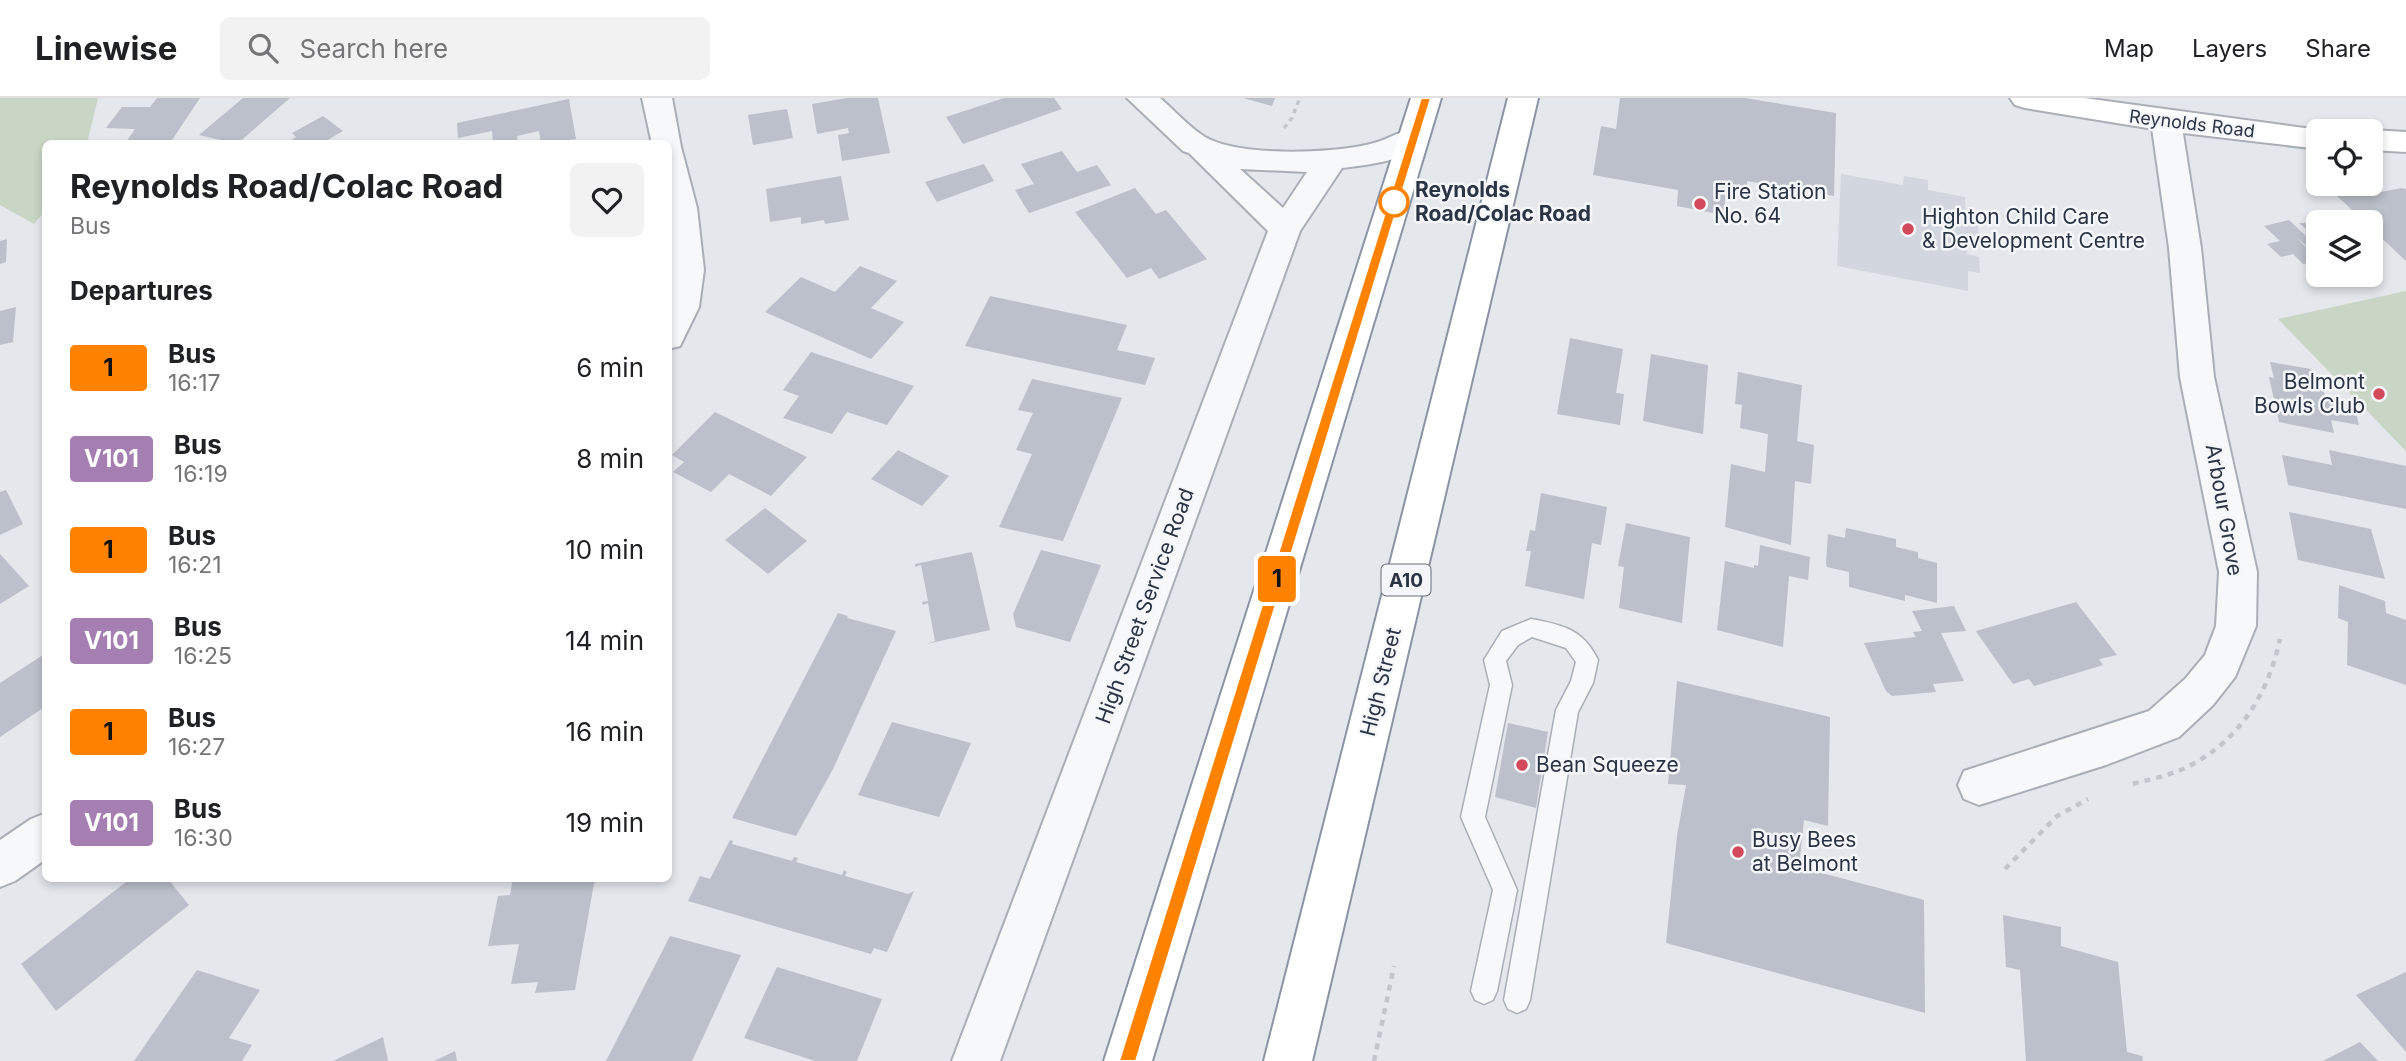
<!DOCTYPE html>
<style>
:root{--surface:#fff;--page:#f2f2f2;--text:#202124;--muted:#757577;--line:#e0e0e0}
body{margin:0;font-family:Inter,sans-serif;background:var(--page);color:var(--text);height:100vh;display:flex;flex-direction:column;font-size:26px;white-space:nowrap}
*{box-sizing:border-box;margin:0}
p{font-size:23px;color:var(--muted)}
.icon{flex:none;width:38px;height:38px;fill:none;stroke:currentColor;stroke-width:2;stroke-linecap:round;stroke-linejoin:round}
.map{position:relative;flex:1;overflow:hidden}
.side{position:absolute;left:42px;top:42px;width:630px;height:742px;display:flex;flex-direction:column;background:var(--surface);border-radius:10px;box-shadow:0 4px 10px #0003}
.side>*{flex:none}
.badge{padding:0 14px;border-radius:5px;font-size:24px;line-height:46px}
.controls{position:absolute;left:2306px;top:21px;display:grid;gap:14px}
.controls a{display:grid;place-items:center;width:77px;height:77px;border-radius:10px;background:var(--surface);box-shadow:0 4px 10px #0003;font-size:35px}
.map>.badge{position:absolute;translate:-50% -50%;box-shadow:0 0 0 4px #fff}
h2{padding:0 28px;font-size:26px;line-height:63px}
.round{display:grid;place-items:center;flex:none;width:74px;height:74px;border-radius:10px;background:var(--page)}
.summary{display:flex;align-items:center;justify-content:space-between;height:119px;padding:0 28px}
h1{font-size:33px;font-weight:700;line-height:52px}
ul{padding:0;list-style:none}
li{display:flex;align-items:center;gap:21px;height:91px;padding:0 28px}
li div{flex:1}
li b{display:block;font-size:26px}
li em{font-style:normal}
li .badge{min-width:77px;font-weight:700;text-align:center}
header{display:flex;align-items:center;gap:42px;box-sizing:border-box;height:98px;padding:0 35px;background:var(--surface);border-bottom:2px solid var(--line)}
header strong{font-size:33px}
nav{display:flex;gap:38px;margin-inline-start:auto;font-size:24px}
.search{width:490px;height:63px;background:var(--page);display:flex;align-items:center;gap:18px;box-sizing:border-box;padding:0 24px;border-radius:10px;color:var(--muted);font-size:26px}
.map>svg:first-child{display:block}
.built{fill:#d2d6de}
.green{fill:#c9d6c5}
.building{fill:#bbc0ca}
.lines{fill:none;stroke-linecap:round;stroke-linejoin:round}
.lane-casing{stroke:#a9aeb7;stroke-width:3}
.street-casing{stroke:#a9aeb7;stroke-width:4}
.secondary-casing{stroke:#a9aeb7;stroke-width:4}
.highway-casing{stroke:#8b94a3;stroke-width:4}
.path-far1{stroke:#c2c5cb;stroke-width:3.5;stroke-dasharray:4.5 4.5;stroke-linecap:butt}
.path{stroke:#c2c5cb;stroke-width:4.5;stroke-dasharray:6 6;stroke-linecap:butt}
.lane{fill:#f7f8fa;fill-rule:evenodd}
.street{fill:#f7f8fa;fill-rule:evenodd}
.secondary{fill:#fff;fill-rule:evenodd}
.highway{fill:#fff;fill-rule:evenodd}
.line{fill:#ff8200;stroke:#fff;stroke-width:2}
.stop-dot{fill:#fff;stroke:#ff8200;stroke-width:3.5}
.poi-dot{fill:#d1495b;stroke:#f4f6f9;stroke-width:2.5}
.labels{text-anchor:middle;stroke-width:5;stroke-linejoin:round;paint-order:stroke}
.far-street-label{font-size:18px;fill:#2b3445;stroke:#f4f6f9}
.shield{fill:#f4f6f9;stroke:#676e7b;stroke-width:2}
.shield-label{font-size:19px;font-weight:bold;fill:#2b3445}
.stop-label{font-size:21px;font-weight:bold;fill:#2b3445;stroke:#f4f6f9;text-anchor:start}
.poi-label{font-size:21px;fill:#2b3445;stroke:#f4f6f9;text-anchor:start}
.street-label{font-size:21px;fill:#2b3445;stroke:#f4f6f9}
</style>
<header>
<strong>Linewise</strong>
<div class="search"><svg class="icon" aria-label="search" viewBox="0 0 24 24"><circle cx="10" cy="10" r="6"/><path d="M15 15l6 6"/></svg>Search here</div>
<nav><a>Map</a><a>Layers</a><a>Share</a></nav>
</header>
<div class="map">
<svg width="2406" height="963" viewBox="0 0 2406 963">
<rect width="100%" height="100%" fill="#e4e7ec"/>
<polygon class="built" points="1841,76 1903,87 1904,78 1928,82 1928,92 1965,99 1966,123 1978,125 1979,140 1966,138 1967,156 1979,159 1980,175 1968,173 1968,193 1837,168"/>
<g class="green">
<polygon points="0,0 98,0 87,45 46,46 45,113 34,126 0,107"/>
<polygon points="2406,193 2406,353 2278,221"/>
</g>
<g class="building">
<polygon points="157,0 200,0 170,45 126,44 135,31 106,30 122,9 150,9"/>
<polygon points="243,0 290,0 237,46 199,37"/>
<polygon points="847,0 878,0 890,55 842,63 838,37 849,35 848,30 817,36 812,6"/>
<polygon points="1004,0 1054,0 1062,11 963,46 946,19"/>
<polygon points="1243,0 1275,0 1272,8"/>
<polygon points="1620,0 1745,0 1836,15 1834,98 1747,83 1747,89 1726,86 1724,117 1677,108 1678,92 1593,77 1601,28 1616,31"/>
<polygon points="569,1 576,41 541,46 539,33 517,38 518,46 493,46 492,33 458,40 457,25"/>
<polygon points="787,11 793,40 753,47 748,17"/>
<polygon points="323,18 343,33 321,46 285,46 296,39 292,35"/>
<polygon points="1062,53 1077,74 1097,67 1111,87 1029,115 1015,92 1034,86 1021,66"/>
<polygon points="984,66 994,83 937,104 925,84"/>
<polygon points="841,78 849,122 825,126 824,122 801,126 801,119 770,124 766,91"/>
<polygon points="1135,90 1156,116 1166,112 1207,161 1159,181 1151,170 1127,180 1075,114"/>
<polygon points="2402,90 2406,91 2406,163 2371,130 2371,124 2365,124 2337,98 2366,92 2376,95"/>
<polygon points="2348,117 2355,124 2325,124 2325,123"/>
<polygon points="2289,122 2306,138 2298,140 2307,138 2319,148 2315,155 2297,140 2319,163 2303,166 2293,156 2281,159 2267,146 2280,143 2264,128"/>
<polygon points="2319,124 2319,143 2299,125 2315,125"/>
<polygon points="7,141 6,164 0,166 0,143"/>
<polygon points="860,168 897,183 871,210 904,224 871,261 765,214 801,179 835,194"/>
<polygon points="990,198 1127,227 1117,252 1155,260 1145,287 965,248"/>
<polygon points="16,209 13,244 0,247 0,213"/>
<polygon points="1570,240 1623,251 1616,295 1624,296 1620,327 1557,316"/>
<polygon points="811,254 914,288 887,327 847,314 832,336 783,320 799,298 783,292"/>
<polygon points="1651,256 1708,267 1703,336 1643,323"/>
<polygon points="2270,264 2311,271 2316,289 2323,290 2326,302 2354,307 2359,327 2331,322 2334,335 2279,324 2269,279 2274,280"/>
<polygon points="1738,274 1802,287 1797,343 1814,347 1811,386 1795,383 1791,447 1725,429 1731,366 1765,374 1768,336 1740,330 1742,307 1735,306"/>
<polygon points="1032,281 1122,300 1063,443 999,429 1032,356 1016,352 1033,315 1018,312"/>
<polygon points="715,314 807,359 771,398 729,376 711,394 673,374 684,364 672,357"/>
<polygon points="898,352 949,378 922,408 871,381"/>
<polygon points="2329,352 2406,368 2406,411 2288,387 2282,357 2332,367"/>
<polygon points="6,392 23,426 0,437 0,394"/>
<polygon points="1541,395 1607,409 1601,447 1592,445 1584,501 1525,488 1531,453 1526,453 1530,432 1535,433"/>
<polygon points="765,410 807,443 768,476 725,442"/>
<polygon points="2289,414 2371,431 2385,481 2298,462"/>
<polygon points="1626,425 1690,439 1682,525 1619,510 1624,469 1618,468"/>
<polygon points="1846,430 1896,441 1896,449 1918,454 1918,460 1937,465 1937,505 1905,497 1905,503 1849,489 1849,474 1827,469 1826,465 1828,436 1845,440"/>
<polygon points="1760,447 1810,459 1808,482 1789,478 1783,549 1717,532 1725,463 1754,470 1754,467 1758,468"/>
<polygon points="1041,452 1101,467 1070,544 1016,529 1013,516"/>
<polygon points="972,454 990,532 926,546 935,543 928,505 923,507 922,504 928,503 921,467 915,469 915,466"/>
<polygon points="0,456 29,488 0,506"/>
<polygon points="2339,487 2385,503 2386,515 2406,522 2406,587 2347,567 2348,524 2338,520"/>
<polygon points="2076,504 2117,557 2099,561 2103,567 2034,588 2029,581 2013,586 1977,535 1976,533"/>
<polygon points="1954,508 1966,533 1941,535 1964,583 1933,586 1936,594 1892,598 1886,593 1864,545 1916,539 1913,534 1922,533 1912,513"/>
<polygon points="838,515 848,518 847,520 896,533 833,671 796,738 732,720"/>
<polygon points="46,555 46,608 0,639 0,585"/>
<polygon points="1677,583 1830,619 1828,728 1804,722 1799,769 1924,802 1925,915 1666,845 1677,738 1686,687 1668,686"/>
<polygon points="892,624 971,645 939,719 858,697"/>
<polygon points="1508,625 1548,634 1536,710 1495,699"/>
<polygon points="730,742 733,743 732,746 792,763 794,759 798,760 796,764 842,777 844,772 847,774 845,778 908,796 914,793 887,854 874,850 871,856 688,803 700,778 710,781"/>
<polygon points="131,780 167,780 189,807 56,913 21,866"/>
<polygon points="513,780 595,780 575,892 535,895 538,884 511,886 519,846 488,848 498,798 510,797"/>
<polygon points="2003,817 2061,829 2061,848 2118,864 2127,954 2142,958 2143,963 2026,963 2020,872 2006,869"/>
<polygon points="670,838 741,857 692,963 606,963"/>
<polygon points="777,869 882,901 857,963 815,963 744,940"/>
<polygon points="197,872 260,892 229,940 252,947 242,963 134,963"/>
<polygon points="2406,874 2406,954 2356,897"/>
<polygon points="383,939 388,963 333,963"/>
<polygon points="2360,944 2378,963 2323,963"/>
<polygon points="455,953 457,963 434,963"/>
</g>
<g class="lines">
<g class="lane-casing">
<path id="lane" d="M1531 521C1563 527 1583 531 1598 562L1593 585 1578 614 1530 902 1526 911 1517 915 1508 911 1504 902 1556 612 1571 583 1576 564 1566 550 1532 539 1518 547 1506 563 1512 587 1485 719 1517 792 1497 893 1493 902 1484 906 1475 902 1471 893 1493 792 1461 719 1490 587 1484 562 1502 533Z"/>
</g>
<g class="street-casing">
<g id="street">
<polygon points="642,0 672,0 681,49 697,110 704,172 699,209 680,248 668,251 671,172 668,46 652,46"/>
<path d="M1127 0H1160C1174 12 1189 29 1205 39 1239 59 1336 56 1374 45 1393 40 1405 28 1425 33L1429 40C1415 62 1366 67 1342 70L1300 133 1000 963H952L1268 133 1189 55 1183 53ZM1240 71 1307 74 1283 110Z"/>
<polygon points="2166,13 2177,16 2181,23 2201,150 2214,279 2257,474 2256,528 2235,579 2213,607 2179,639 2106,667 1979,707 1964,701 1958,687 1964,673 2149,613 2185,581 2205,557 2216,528 2219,474 2180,279 2169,150 2151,23 2155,16"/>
<polygon points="46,715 46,761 15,783 0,789 0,742 31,721"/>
</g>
</g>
<g class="secondary-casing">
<g id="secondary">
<polygon points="2010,0 2084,0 2327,33 2319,33 2319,51 2166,33 2025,10 2015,7"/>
<polygon points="2371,32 2406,34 2406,54 2371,52 2371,33 2366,33"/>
</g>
</g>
<g class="highway-casing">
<g id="highway">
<polygon points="1411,0 1441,0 1152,963 1104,963"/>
<polygon points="1508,0 1538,0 1312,963 1264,963"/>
</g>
</g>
<polyline class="path-far1" points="1284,30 1292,20 1300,0"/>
<g class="path">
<path d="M2133 686C2150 681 2168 678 2185 670 2238 645 2268 597 2280 541"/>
<polyline points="2005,771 2057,718 2088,701"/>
<polyline points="1374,963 1394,868"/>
</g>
<use href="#lane" class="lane"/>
<use href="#street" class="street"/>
<use href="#secondary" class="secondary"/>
<use href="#highway" class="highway"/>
</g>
<polygon class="line" points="1421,0 1431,0 1136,963 1119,963"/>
<circle class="stop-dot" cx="1394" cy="104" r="14"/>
<g class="poi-dot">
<circle cx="1700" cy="106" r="7"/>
<circle cx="1908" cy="131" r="7"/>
<circle cx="2379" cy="296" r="7"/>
<circle cx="1522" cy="667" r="7"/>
<circle cx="1738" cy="754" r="7"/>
</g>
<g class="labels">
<g class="far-street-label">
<text transform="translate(2192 26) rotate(7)" y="6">Reynolds Road</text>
</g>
<rect class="shield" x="1381.5" y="466.5" width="49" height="31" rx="5"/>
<g class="shield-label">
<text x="1406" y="489">A10</text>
</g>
<g class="stop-label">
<text x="1415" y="99">Reynolds<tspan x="1415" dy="24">Road/Colac Road</tspan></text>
</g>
<g class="poi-label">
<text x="1714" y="101">Fire Station<tspan x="1714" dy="24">No. 64</tspan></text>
<text x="1922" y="126">Highton Child Care<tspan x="1922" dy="24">&amp; Development Centre</tspan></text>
<text x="2365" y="291" text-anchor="end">Belmont<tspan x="2365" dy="24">Bowls Club</tspan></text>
<text x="1536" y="674">Bean Squeeze</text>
<text x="1752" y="749">Busy Bees<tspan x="1752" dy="24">at Belmont</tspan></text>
</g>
<g class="street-label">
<text transform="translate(2224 412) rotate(80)" y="7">Arbour Grove</text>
<text transform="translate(1145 508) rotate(-70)" y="7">High Street Service Road</text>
<text transform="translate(1381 584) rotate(-76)" y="7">High Street</text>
</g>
</g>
</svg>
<div class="controls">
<a><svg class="icon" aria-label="locate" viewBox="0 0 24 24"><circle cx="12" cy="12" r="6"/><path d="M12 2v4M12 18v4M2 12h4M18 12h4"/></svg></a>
<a><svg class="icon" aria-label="layers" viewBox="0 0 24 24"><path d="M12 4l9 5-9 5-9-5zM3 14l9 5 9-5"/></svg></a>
</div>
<b class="badge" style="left:1277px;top:481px;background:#ff8200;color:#111">1</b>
<section class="side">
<div class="summary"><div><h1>Reynolds Road/Colac Road</h1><p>Bus</p></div><a class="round"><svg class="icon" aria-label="heart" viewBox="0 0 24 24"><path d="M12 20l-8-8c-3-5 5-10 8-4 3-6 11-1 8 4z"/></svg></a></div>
<h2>Departures</h2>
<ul>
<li><span class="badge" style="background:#ff8200;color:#111">1</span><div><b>Bus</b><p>16:17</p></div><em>6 min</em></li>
<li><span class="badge" style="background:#a57fb2;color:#fff">V101</span><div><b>Bus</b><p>16:19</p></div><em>8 min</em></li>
<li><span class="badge" style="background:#ff8200;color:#111">1</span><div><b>Bus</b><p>16:21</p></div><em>10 min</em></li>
<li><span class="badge" style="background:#a57fb2;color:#fff">V101</span><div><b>Bus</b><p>16:25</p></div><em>14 min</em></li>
<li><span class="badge" style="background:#ff8200;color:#111">1</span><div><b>Bus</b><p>16:27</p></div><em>16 min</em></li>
<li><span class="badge" style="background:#a57fb2;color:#fff">V101</span><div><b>Bus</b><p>16:30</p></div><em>19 min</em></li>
</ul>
</section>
</div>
